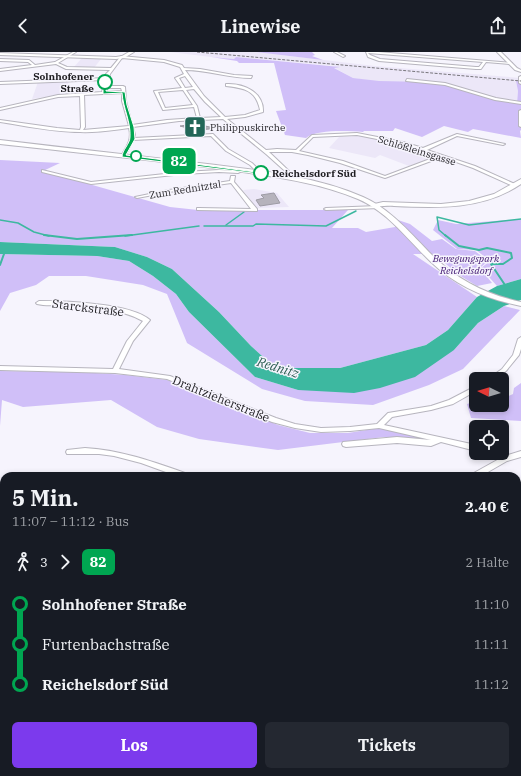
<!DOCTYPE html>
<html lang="de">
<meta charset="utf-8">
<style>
:root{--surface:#171b24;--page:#242831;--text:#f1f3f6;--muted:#9ea1a6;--accent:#7c3aed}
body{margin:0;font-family:"IBM Plex Serif",serif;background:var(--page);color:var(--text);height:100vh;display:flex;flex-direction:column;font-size:15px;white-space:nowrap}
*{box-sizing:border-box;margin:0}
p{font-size:13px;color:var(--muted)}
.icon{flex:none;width:22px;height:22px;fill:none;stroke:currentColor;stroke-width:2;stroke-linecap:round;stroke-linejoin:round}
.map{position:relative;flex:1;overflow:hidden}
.panel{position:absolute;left:0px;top:420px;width:521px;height:304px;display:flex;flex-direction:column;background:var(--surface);border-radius:12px 12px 0 0;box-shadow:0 2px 6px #0003}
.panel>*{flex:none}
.badge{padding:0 8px;border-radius:6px;font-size:14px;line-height:26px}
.needle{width:26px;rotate:275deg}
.tools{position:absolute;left:469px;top:320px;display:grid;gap:8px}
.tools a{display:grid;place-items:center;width:40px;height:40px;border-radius:6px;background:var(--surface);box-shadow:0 2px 6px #0003;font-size:20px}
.map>.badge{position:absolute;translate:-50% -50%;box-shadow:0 0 0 2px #fff}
.legs{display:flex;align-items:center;gap:6px;height:44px;padding:0 12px;font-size:13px}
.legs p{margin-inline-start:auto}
.headline{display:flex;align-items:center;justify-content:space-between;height:68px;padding:0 12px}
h1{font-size:22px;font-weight:700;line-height:30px}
.button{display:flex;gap:8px;margin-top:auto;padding:8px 12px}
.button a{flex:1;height:46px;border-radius:6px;background:var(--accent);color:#fff;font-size:16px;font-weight:700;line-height:46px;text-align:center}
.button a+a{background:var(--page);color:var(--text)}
ul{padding:0 12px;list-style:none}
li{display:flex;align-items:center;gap:14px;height:40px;font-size:15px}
li i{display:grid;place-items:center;width:6px;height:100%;margin:0 5px;background:currentColor}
li i::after{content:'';width:10px;height:10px;margin:-5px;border:3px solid;border-radius:50%;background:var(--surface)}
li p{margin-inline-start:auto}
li:first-child i{background:linear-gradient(#0000 50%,currentColor 0)}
li:last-child i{background:linear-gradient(currentColor 50%,#0000 0)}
header{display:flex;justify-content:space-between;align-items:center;height:52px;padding:0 12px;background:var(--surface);font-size:18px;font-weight:700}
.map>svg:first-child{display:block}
.built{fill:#ece7f8}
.green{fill:#d0bff8}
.water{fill:#3db8a0}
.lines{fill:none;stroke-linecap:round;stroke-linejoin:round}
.stream-far1{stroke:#3db8a0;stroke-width:1.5}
.stream{stroke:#3db8a0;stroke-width:2}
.building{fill:#b6b3bc;stroke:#9d9ba4}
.street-casing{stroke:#b7b5be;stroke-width:2}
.secondary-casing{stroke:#b7b5be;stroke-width:2}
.primary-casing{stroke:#b7b5be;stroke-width:2}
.street{fill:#fff;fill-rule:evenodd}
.secondary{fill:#fff;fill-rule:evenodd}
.primary{fill:#fff;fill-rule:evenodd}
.rail{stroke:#77757b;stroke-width:1;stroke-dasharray:3 1.5;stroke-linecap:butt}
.line-1{fill:#00a651;stroke:#fff}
.stop-1-dot{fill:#fff;stroke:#00a651;stroke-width:2}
.labels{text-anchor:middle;stroke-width:3;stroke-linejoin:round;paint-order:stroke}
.far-stop-label{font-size:10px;font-weight:bold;fill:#1e1d21;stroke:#f6f4fd;text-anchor:end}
.far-poi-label{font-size:10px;fill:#1e1d21;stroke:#f6f4fd;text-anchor:start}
.far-street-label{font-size:10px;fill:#1e1d21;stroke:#f6f4fd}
.far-park-label{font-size:10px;font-style:italic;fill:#3e146f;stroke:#f6f4fd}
.street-label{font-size:12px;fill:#1e1d21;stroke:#f6f4fd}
.water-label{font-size:13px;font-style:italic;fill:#2c5d52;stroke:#f6f4fd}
</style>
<header><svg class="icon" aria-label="back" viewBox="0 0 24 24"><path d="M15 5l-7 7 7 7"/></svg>Linewise<svg class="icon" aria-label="share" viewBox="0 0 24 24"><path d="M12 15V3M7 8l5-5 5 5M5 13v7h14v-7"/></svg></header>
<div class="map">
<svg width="521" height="724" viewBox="0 0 521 724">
<rect width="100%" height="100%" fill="#f6f4fd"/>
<g class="built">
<polygon points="170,0 256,0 375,14 521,26 521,30 516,29 518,39 517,51 353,26 333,15 337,14 236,5 234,7 211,5"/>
<polygon points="82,6 101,7 94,16 73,16"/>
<polygon points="69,29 65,42 32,47 38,30"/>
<polygon points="360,84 382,88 381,89 416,98 418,98 435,105 409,114 380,103 375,106 329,96 339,85"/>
<polygon points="254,137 277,141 289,155 257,156 243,138"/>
</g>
<g class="green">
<polygon points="256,0 312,0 315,3 312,4 323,8"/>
<path d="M211 5 234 7 236 5 340 15 334 16 353 26 379 29 426 30 444 32 498 48 517 51 518 39 516 29 521 30V78L520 79 521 86 473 77 468 80 444 74 422 85 395 76 393 79H364L363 80C349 79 317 77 306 86L285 83 276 59 286 58 274 11H239L237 9Z"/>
<polygon points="0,108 60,111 43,119 170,155 198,158 348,158 332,176 358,176 366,180 395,175 398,168 410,172 432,189 442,187 456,197 475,199 488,209 480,216 492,231 477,234 459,223 434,202 413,202 477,245 448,278 426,293 340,316 295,316 271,312 251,294 219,260 172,217 147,205 115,195 0,190"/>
<polygon points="521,167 521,227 497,234 481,216 490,209 476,198 457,197 433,178 438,168 456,172"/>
<polygon points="0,202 97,204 129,209 153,224 176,242 189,260 255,325 298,338 454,298 478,271 504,254 520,258 463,317 429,333 373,353 305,349 262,337 187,291 167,242 143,233 86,224 49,224 36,233 10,241 0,259"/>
<polygon points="0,319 80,320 126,323 167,328 278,373 310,381 348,381 379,376 423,385 423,388 384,385 278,398 199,387 157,375 111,348 23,355 2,348 0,374"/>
<polygon points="521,331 521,369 471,366 467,352 476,349 476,353 502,353 502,347 513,342 514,336"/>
<polygon points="517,591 521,592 521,646 517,644"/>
<polygon points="181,720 352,720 351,724 183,724"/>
</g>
<polygon class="water" points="0,190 115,195 147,205 172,217 219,260 251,294 271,312 295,316 340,316 426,293 448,278 477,245 497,234 521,227 521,248 504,254 478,271 454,298 415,325 380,336 354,341 298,338 255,325 189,260 176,242 153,224 129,209 97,204 0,202"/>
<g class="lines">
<g class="stream-far1">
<polyline points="0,168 18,171 34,180 49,184"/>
<polyline points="226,173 244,160"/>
<polyline points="204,174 253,174 256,172 326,174 356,159"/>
<polyline points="125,184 199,174"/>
<polyline points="446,184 439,178 437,165 469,173 521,167"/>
</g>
<g class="stream">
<polyline points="44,183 77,187 132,183"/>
<polyline points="445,183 459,194 479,198 487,196 511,201 512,206 503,212 491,212 505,233"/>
<polyline points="0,199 4,202 0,213"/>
</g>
</g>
<g class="building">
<polygon points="195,72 210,75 210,77 195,78 180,74"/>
<polygon points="274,141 280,151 260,154 256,148 264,146 261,143"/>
</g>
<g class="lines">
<g class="street-casing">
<g id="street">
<path d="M73 0H76L58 11 67 15 111 16 121 4 164 8 182 13 184 16 200 17 234 23 252 24 251 26C229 26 207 18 185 18L204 44 225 65 245 63 260 58C256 38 244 36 226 34V32C243 31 264 40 263 60L245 65 227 67 266 98 277 97 296 98 312 83 357 81 403 90 423 96 457 82 505 92 503 93 457 84 427 98 475 114 517 133 513 134 473 116 442 105 385 126 340 111 308 103 292 100H269L289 119 288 125 286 126 284 125 285 119 266 102 223 67 179 69 133 75 135 83 134 86 213 82 228 97 252 111 258 117 257 121H253L254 117 250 113 226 99 211 84 133 88 125 104 123 105 121 104C127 94 132 88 129 76 113 78 96 81 80 80 53 80 26 74 0 70V68L57 76 80 78 81 75 80 44 58 45 0 58V56L58 43 102 40 105 28 0 32V30L106 26V22L110 18 66 17 56 12 0 19V17L32 13 28 10 0 9V7L29 8 35 13 55 10ZM122 6 164 10 180 15 184 22 175 26 182 36 154 39 163 58 194 55 197 66 167 68 132 73 126 49 125 35 123 34H107L110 22ZM185 24 193 35 185 36 179 26ZM107 36H121L122 39 106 40ZM194 37 205 50 221 65 200 66 197 54 186 38ZM183 38 193 53 165 56 158 40ZM122 41V49L129 74 83 78 85 75 84 43ZM357 83 402 92 438 104 385 124 343 109 299 99 313 85Z"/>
<polygon points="334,0 337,0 345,4 343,5"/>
<path d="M366 0H378L512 11 510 12 486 10 481 17H476L379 9 368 5ZM368 1 483 10 479 15H476L380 7 370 3Z"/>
<polygon points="407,27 445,31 496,46 521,50 521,52 495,48 445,33 406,29"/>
<polygon points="42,118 91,130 183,120 219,118 238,119 240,120 238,121 219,120 183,122 91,132 42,120"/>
<polygon points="231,124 235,124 234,130 257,157 257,159 197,158 197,156 199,156 251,157 231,131 169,140 137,146 135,145 169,138 230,129"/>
<polygon points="378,154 380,154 380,156 326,158 324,157 326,156"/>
<path d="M39 249C65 249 131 251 150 268L133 289 119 317 170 324 276 366 295 372 321 376 350 375 377 372 388 361 431 354 449 348 476 334V339L453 352 431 358 392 365 384 373 476 393V399L441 390 431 394 397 391 346 395 343 394 342 392 343 390 397 385 431 388 379 376 350 379 321 380 295 376 272 370 167 327 115 321 0 318V314L113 317 127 289 143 269C119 256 89 254 62 253 54 253 45 254 37 252L36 251Z"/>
<polygon points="521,285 521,297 519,303 506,319 495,327 488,327 502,317 513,303 518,287"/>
<path d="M85 396C121 398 154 410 188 422L189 424H177L141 411 114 404 99 402H67L66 400 67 398Z"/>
<polygon points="521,399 521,405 507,409 481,424 471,424 472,422 499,407 492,401 501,401 505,404"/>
<polygon points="517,492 521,494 521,502 517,500"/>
<rect x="353" y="720" width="12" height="4"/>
</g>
</g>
<g class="secondary-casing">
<g id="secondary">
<polygon points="129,0 134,0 124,6 116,7 0,3 0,1 116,5 122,4"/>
<polygon points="497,0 501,0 517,16 521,18 521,20 515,18"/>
<polygon points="521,24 521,32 519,31 519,25"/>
<polygon points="521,58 521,75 519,74 519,59"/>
<path d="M521 127V132C483 158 438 156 394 154 387 153 375 156 370 153L383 150 441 152 469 149 494 142Z"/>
</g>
</g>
<g class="primary-casing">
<path id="primary" d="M0 88C72 97 144 104 216 113 265 119 317 125 363 145 392 158 412 183 434 205 459 229 488 243 521 250V254C486 247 456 234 431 210 407 187 388 160 358 147 312 128 262 123 213 116 142 107 71 100 0 92Z"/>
</g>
<use href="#street" class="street"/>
<use href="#secondary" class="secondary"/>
<use href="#primary" class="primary"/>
<polyline class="rail" points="197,0 521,29"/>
</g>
<path class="line-1" d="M105 29 107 30 106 39 125 40 127 53 134 75 135 87 126 103 263 121 261 122 122 105C122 98 130 92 130 85 131 70 123 56 122 41L103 42V30Z"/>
<defs>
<g id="church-square" transform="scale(1.15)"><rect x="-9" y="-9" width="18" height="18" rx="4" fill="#226658" stroke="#f6f4fd"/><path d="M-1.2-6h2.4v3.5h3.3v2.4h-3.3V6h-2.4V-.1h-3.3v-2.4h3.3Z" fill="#fff"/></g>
</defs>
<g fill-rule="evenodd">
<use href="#church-square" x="195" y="75"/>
</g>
<g class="stop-1-dot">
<circle cx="105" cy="30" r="7"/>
<circle cx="136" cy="104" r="5"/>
<circle cx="261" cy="121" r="7"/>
</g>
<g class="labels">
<g class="far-stop-label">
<text x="94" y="28">Solnhofener<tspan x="94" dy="12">Straße</tspan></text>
<text x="272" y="125" text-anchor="start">Reichelsdorf Süd</text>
</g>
<g class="far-poi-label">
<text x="210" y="79">Philippuskirche</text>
</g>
<g class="far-street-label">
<text transform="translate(417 98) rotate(17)" y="4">Schlößleinsgasse</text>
<text transform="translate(185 137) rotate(-9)" y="4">Zum Rednitztal</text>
</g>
<g class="far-park-label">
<text x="466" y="210">Bewegungspark<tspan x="466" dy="12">Reichelsdorf</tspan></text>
</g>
<g class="street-label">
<text transform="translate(88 256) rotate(7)" y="4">Starckstraße</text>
<text transform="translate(221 347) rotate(22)" y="4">Drahtzieherstraße</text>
</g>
<g class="water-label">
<text transform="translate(278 315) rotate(17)" y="5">Rednitz</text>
</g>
</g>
</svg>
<div class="tools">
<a><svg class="needle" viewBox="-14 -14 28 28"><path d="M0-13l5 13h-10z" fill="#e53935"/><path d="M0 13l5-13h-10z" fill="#9ea1a6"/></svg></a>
<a><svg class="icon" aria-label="locate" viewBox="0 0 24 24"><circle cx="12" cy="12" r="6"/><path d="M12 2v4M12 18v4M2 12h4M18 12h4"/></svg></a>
</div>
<b class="badge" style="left:179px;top:109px;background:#00a651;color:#fff">82</b>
<section class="panel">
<div class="headline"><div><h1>5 Min.</h1><p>11:07 – 11:12 · Bus</p></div><b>2.40 €</b></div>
<div class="legs"><svg class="icon" aria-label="walk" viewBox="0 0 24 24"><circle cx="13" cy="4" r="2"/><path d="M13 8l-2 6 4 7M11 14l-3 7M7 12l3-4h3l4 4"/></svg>3<svg class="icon" aria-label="forward" viewBox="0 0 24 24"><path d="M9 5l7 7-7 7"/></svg><b class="badge" style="background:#00a651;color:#fff">82</b><p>2 Halte</p></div>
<ul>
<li><i style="color:#00a651"></i><b>Solnhofener Straße</b><p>11:10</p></li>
<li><i style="color:#00a651"></i><span>Furtenbachstraße</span><p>11:11</p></li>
<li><i style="color:#00a651"></i><b>Reichelsdorf Süd</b><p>11:12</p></li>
</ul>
<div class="button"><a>Los</a><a>Tickets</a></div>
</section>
</div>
